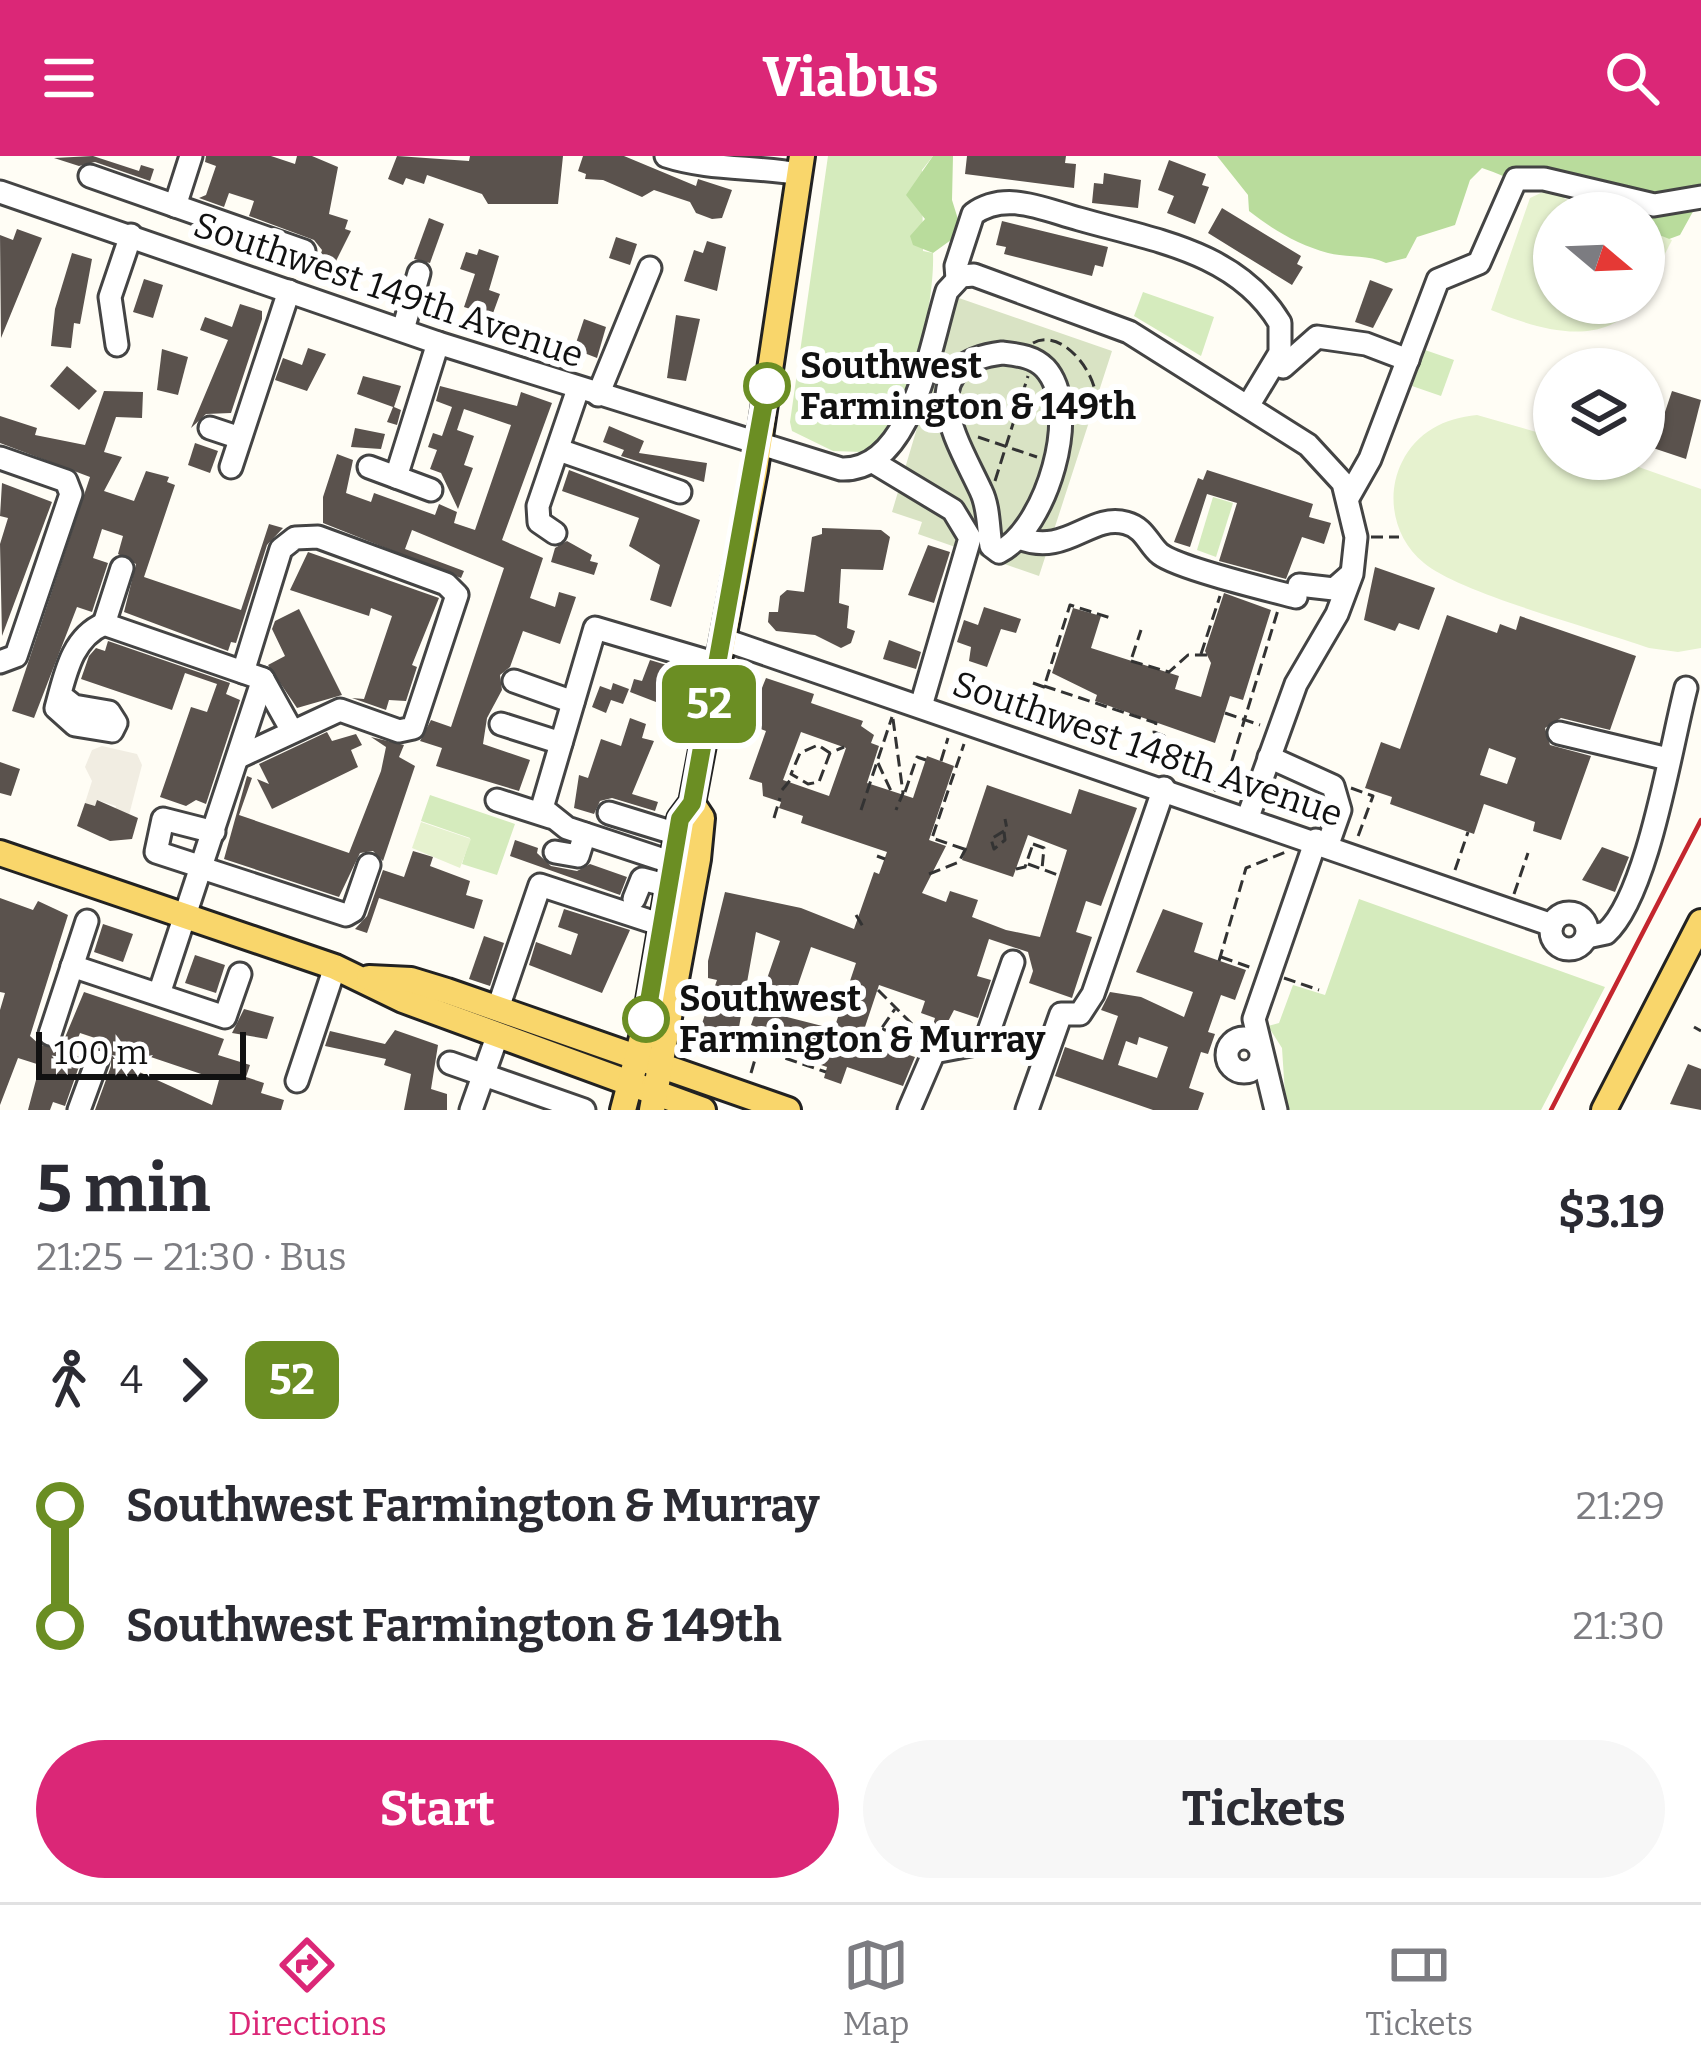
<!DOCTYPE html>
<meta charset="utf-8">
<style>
:root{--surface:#fff;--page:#f7f7f7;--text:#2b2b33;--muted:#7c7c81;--line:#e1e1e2;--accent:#db2777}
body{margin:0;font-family:Bitter,serif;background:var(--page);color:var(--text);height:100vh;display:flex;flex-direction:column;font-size:45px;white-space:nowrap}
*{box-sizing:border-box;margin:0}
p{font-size:39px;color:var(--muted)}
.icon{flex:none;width:66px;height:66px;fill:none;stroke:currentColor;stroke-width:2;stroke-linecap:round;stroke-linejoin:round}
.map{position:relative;height:954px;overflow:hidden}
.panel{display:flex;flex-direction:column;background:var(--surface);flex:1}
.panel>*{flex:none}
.badge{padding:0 24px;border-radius:18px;font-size:42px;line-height:78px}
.needle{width:78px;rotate:109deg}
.controls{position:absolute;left:1533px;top:36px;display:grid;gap:24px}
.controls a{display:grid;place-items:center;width:132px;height:132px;border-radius:50%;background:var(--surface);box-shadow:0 3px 9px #0004;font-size:60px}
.scale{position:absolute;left:36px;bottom:30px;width:210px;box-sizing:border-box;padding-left:12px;border:6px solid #111;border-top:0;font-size:33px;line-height:42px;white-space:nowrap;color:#111;-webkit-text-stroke:9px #fff;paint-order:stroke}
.map>.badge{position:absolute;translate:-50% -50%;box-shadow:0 0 0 6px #fff}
.legs{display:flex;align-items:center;gap:18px;height:132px;padding:0 36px;font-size:39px}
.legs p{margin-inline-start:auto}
.headline{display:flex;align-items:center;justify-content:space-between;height:204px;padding:0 36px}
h1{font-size:66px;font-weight:700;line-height:90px}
.action{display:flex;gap:24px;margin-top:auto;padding:24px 36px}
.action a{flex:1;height:138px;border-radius:72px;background:var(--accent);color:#fff;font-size:48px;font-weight:700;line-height:138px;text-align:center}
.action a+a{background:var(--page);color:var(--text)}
ul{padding:0 36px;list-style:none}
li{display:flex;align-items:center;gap:42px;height:120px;font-size:45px}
li i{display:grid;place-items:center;width:18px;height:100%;margin:0 15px;background:currentColor}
li i::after{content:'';width:30px;height:30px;margin:-15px;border:9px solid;border-radius:50%;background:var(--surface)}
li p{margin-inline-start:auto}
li:first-child i{background:linear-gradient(#0000 50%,currentColor 0)}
li:last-child i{background:linear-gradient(currentColor 50%,#0000 0)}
header{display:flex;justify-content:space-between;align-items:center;height:156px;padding:0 36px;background:var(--accent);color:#fff;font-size:54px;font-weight:700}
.menu{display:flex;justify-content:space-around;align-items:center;height:168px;border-top:3px solid var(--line);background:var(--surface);font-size:33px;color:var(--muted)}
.menu a{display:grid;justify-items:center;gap:6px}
.menu .on{color:var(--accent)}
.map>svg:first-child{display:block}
.green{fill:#d5ebbd}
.forest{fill:#b9dc9c}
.cemetery{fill:#d9e3c4}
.pitch{fill:#e6f2cf}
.plaza{fill:#f1ede2}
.building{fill:#5a524d;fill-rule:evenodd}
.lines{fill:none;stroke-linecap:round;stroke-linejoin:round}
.minor-casing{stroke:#444;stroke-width:27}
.major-casing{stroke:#222;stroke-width:30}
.path{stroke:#333;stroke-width:3;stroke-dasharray:12 6;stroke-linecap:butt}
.minor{stroke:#fff;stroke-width:21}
.major{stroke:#f9d66b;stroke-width:24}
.rail{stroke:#c4262e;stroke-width:4.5}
.line-1-casing{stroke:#fff;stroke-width:27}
.line-1{stroke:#6b8e23;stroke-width:18}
.stop-1-dot{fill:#fff;stroke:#6b8e23;stroke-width:6}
.labels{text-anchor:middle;stroke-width:12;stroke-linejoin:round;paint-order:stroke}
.street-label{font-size:36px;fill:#111;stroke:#fff}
.stop-label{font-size:36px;font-weight:bold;fill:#111;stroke:#fff;text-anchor:start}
</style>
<header><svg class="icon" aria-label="menu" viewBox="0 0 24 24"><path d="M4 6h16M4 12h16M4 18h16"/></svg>Viabus<svg class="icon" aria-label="search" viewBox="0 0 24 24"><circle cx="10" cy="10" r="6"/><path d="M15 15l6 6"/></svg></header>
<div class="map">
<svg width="1701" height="954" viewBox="0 0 1701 954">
<rect width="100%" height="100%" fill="#fffdf5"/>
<g class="green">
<path d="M828 0H933L922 14 923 95 933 97C935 148 910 269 862 296L833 295 792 275 790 266Z"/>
<polygon points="1143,136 1214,161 1201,200 1134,160"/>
<polygon points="1425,194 1454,204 1441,240 1412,230"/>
<polygon points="1213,341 1233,347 1216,401 1197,394"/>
<polygon points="430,639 515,668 497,719 462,708 470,682 421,665"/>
<polygon points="1359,743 1605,831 1541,954 1286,954 1282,892 1268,870 1279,867 1293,829 1325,839"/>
</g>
<g class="forest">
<polygon points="933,0 953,0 952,44 962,76 933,97 913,89 910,80 925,63 906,39"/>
<path d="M1217 0H1701V41L1680 79 1661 86 1644 79V57H1632L1615 31C1569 61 1528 27 1482 12L1470 24 1455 69 1417 81 1406 102 1386 107C1366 98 1349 102 1328 97 1299 89 1273 74 1249 55L1248 39Z"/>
</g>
<polygon class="cemetery" points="956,141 1112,195 1039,420 918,378 922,366 892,356"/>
<g class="pitch">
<path d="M1545 35 1602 57H1554V147H1638C1602 194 1537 173 1491 154L1530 42Z"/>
<polygon points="1644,73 1672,84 1644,139"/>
<path d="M1477 259 1554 281V303H1616L1701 333V492L1678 496 1649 492C1599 474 1459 437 1424 407 1394 383 1385 340 1402 306 1417 276 1444 262 1477 259Z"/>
<polygon points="421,666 471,683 460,712 412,692"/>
</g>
<polygon class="plaza" points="102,590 137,598 142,609 129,659 114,657 116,650 97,644 95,650 85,647 92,625 85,611 92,594"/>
<g class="building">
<polygon points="93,0 139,15 141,9 154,13 150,25 95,6 79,10 54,2"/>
<polygon points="206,0 271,0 295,8 297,0 312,0 338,11 329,58 348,64 345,73 351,75 329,119 316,115 322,94 314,84 249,60 254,45 229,37 224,51 199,42 206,39 216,10 205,6"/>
<polygon points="397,0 469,5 470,0 563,0 558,48 488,48 482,38 427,19 424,28 406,22 403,29 388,23"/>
<polygon points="583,0 624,0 696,30 698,23 732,34 722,62 712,63 696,57 690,46 654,34 642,41 603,24 585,23 586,18 578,15"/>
<polygon points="967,0 1066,0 1065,7 1076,8 1074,32 965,18"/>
<polygon points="1169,4 1206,18 1202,29 1209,31 1195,68 1167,57 1174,40 1158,34"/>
<polygon points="1104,17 1141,24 1138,52 1092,47 1094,27 1103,28"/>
<polygon points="1222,52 1301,100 1297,108 1303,111 1292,129 1208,77"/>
<polygon points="429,62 444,68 430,107 414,103"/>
<polygon points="1002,65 1108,91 1103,111 1095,109 1092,120 1004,98 1006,91 996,89"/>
<polygon points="17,73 42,82 1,182 0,79 13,84"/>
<polygon points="616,81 637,88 630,109 609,102"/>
<polygon points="707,85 726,91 717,135 684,125 694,94 703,97"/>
<polygon points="479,93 499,100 489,134 500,138 492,160 464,151 475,118 460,113 466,96 477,99"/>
<polygon points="72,97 92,103 80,168 74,167 71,192 51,190 55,153"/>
<polygon points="144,123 163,129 153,162 133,156"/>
<polygon points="1370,124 1393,133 1373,172 1355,166"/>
<polygon points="240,148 262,155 262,163 231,257 206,258 191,272 228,184 200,174 205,161 232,171"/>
<polygon points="676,159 700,163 686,225 667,222"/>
<polygon points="584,163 606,171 597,202 574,193"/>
<polygon points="308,192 326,198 307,235 275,224 283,202 302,209"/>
<polygon points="162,193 188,201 178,239 157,234"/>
<polygon points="67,210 97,235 79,254 50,230"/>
<polygon points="363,220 401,230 394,251 401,254 397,269 387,266 393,251 357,238"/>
<polygon points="440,230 517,250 521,236 552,247 502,384 543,402 530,442 555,451 559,436 576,441 560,488 523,475 510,511 500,519 502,534 487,562 483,588 530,604 519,635 436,610 442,592 420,585 431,564 451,571 504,412 412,374 405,393 464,415 461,422 323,367 323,341 337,298 353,304 346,337 371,346 374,337 435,359 439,348 457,356 454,367 475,374 511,269 464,253 457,274 474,280 464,309 473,312 458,353 441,317 430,313 437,294 428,291 433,277 442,280 452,251 436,245"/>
<polygon points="104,235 143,236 142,262 116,261 104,296 122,301 104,335 134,345 146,315 169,321 167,326 175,329 144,421 241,454 269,368 283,372 267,389 236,487 231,486 228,495 124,456 136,408 118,398 123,380 102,373 93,402 108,407 92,456 77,451 34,562 12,555 90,321 0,287 0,260 37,272 35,279 85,289"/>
<polygon points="1672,235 1701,244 1686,303 1653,292"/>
<polygon points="609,270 644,285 639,297 707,307 704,326 621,300 624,294 603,286"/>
<polygon points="355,272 385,278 381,293 351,291"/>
<polygon points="195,287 218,295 210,317 188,309"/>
<polygon points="569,314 700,364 671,451 650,444 660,409 629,390 639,362 562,335"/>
<polygon points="1207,314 1313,348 1309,361 1331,367 1324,388 1302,381 1286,423 1219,405 1237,347 1207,338 1190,391 1174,386 1198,322 1203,324"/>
<polygon points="2,327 52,346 2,480 0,388 8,362 0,360"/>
<polygon points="822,372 881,374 890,381 883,414 841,413 839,447 849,450 847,472 855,475 851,487 841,492 815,479 776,475 768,466 769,456 778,456 780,440 787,434 804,436 812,381 822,378"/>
<polygon points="567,385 592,399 590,405 598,407 594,419 551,406 555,392"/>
<polygon points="928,389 950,396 934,447 908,439"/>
<polygon points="308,396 439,442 412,509 417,511 406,545 389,544 386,554 352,542 364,543 392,460 371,452 369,460 290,434"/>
<polygon points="1375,411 1435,432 1419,474 1399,467 1395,475 1364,464"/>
<polygon points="1224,437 1271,454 1243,544 1230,540 1215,587 1095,545 1097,539 1052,517 1073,452 1101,460 1091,492 1179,520 1175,533 1201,541 1211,507 1205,495"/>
<polygon points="984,451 1021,463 1016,477 1001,473 987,511 969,505 971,491 957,486 964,464 978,469"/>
<polygon points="299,453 342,539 297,552 268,509 285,500 272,473 275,465"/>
<path d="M1447 459 1497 477 1500 468 1516 474 1520 460 1636 500 1610 574 1561 562 1545 572 1550 589 1591 600 1561 684 1533 675 1535 666 1484 648 1474 678 1390 648 1392 641 1365 632 1381 586 1400 593ZM1489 592 1516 602 1507 628 1480 619Z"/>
<polygon points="889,484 921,496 916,513 883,503"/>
<polygon points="108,485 230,527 226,538 240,544 206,648 196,644 186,650 160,641 191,551 207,556 217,528 185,517 172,554 81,523 89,500 96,492 105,495"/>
<polygon points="650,504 670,510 656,546 630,536 634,523 642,525"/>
<path d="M766 522 814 538 811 547 863 565 861 570 874 579 871 587 879 590 867 627 913 642 927 600 954 610 929 684 946 690 922 737 946 746 950 735 978 744 972 761 1006 774 1040 781 1067 694 1028 679 1013 721 962 704 987 629 1071 658 1079 633 1137 652 1101 750 1086 745 1076 776 1092 781 1072 842 1029 827 1033 815 1028 796 989 783 977 820 991 824 978 862 954 854 941 879 931 876 935 862 921 857 925 845 879 829 861 883 915 901 903 930 847 911 841 928 824 922 827 911 803 903 806 897 773 886 776 877 751 869 780 785 756 776 736 888 699 876 717 824 708 822V805L725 736 801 752 854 773 874 716 879 718 887 696 801 667 803 660 779 652 781 646 763 640 762 627 749 623 766 575 750 569 751 559ZM801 576 846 592 829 640 783 624ZM811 791 856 807 834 873 787 861Z"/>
<polygon points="613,527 629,533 623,548 611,544 606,557 592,551 600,530 611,534"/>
<polygon points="630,562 646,568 642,582 654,585 632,638 658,646 655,655 612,642 600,645 594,658 574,652 579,619 588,622 601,583 621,590"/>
<polygon points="327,576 332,585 356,578 362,589 351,594 358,611 272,653 257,623 269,628 259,608"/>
<polygon points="371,581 404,589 399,601 415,610 383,705 373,695 360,697 339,741 224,703 247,620 252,622 239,659 349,697 381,615 386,591"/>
<polygon points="0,606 20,613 11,640 0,637"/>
<polygon points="97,644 138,662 132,683 110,685 77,670 85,647 95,650"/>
<polygon points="515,684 538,692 537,697 551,710 577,715 590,708 627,721 620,739 510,700"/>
<polygon points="1602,691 1629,701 1615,736 1582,724"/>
<polygon points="413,695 433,701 430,710 470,725 466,739 483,744 474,773 379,742 367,777 355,773 367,760 383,714 404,721"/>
<path d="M0 742 33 754 38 745 68 759 30 880 40 889 61 891 84 836 224 883 218 899 250 909 246 921 264 927 261 937 284 944 281 954H95L111 910 110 887 80 877 72 898 82 902 65 950 53 946 50 954H28L40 909 18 902 0 949V854L5 837 0 836ZM130 894 219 924 212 949 124 909Z"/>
<polygon points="564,753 630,774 602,837 529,809 536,786 571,799 578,778 558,771"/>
<path d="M1163 753 1203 767 1194 796 1246 814 1235 844 1221 839 1208 876 1215 878 1208 898 1201 896 1189 932 1204 937 1198 954H1153L1055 920 1065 891 1103 904 1118 860 1101 854 1110 836 1141 841 1184 861 1193 836 1136 816ZM1139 881 1168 891 1157 922 1118 909 1126 885 1137 889Z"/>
<polygon points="103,768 133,778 123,806 94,796"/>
<polygon points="484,780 504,787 490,830 469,823"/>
<polygon points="195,799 225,809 216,837 185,827"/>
<polygon points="244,853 274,861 267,883 232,877"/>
<polygon points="395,874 438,889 431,933 447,938 447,954 404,954 411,918 384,909 386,903 325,890 330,875 385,888"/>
<polygon points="1688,908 1701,913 1701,954 1670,948"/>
</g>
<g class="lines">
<g class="minor-casing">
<g id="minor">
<path d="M666 0C709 14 754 10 799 18"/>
<polyline points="90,20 304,95"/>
<path d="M0 36 438 187 841 313C912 316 930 190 947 135L961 120 974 119 1129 176 1308 289 1343 327 1356 381 1352 418 1337 458 1296 528 1248 661"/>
<polyline points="175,50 191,0"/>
<path d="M957 123 956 110 973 58C1006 34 1045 54 1079 63 1152 84 1237 95 1280 167V197L1248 250"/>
<polyline points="403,174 419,117"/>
<polyline points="117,189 110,141 131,79"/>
<path d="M1002 197C1018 199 1033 200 1045 212 1083 253 1046 373 999 396L991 390C988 372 989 351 981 335 959 287 907 209 1002 197Z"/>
<polyline points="1275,208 1283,211 1317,181 1366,188 1408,204"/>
<polyline points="598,239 650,112"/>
<polyline points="210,272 240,282"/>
<polyline points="559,294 680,336"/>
<polyline points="0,302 66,325 71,338 16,500 0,506"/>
<polyline points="875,307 953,354 970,382 921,550"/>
<polyline points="231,311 289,135"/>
<polyline points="369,311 431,334"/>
<polyline points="396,321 438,187"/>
<polyline points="1349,340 1370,303 1438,124 1479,107 1516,23 1544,23 1654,49 1701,41"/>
<polyline points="555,377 539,366 538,350 578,233"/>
<path d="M1019 382C1066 401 1090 357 1126 367 1145 372 1148 388 1160 398 1178 412 1269 434 1296 441"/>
<polyline points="122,412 104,468 263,523 159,838"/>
<polyline points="1299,429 1334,433 1351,418"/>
<polyline points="722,483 1552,769"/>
<polyline points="263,523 292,575"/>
<polyline points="514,525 573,546"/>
<path d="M60 539 74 550 109 556 116 567 112 575 75 569 56 552C65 520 71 482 104 468"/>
<polyline points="501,568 561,587"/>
<polyline points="1559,577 1668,603"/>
<polyline points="241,600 340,554 399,575 413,572 457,439 446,428 318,381 295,382 281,393 243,516"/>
<polyline points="1269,601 1333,630 1340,654 1328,688"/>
<polyline points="497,644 550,661"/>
<polyline points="609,657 677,678"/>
<polyline points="555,696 578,700 585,678"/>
<polyline points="673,707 567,672 542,652 595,472 717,508"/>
<polyline points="202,711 156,696 163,663 214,676"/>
<polyline points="202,712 346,759 353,755 369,709"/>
<polyline points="634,743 642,723 669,730"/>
<circle cx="1569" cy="775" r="18"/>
<path d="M1587 781 1606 777C1648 740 1671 589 1686 532"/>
<polyline points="72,810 225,861 240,818"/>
<polyline points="498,852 540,729 662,769"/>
<polyline points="50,878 87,765"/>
<circle cx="1244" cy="899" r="17"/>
<polyline points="450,907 584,954"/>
<polyline points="297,925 335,811"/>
<polyline points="79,954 97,905"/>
<polyline points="471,954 498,878"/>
<polyline points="909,954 934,896 981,887 988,878 1013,806"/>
<polyline points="1027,954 1061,858 1080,858 1093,838 1164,632"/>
<polyline points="1276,954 1254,863 1316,684"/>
</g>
</g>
<g class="major-casing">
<g id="major">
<polyline points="0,697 335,811 403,844 703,954"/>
<polyline points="369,822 411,824 447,835 788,954"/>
<polyline points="623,954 644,874 680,663 692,647 755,314 802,0"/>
<polyline points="652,954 698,703 702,662 692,647"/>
<polyline points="1604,954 1701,766"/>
</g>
</g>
<g class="path">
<path d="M1033 187C1062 171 1098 218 1096 246L1078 261"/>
<polyline points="978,281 1037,301"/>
<polyline points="995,325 1028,220"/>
<polyline points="1371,381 1399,381"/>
<polyline points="1201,498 1220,440"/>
<polyline points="1132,501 1141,474"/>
<polyline points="1131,505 1169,516 1188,499 1209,499"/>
<polyline points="1033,527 1044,531 1070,449 1114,463"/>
<polyline points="1044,530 1156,567 1154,576 1164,580 1154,612"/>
<polyline points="1225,557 1260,569"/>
<polyline points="893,563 903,637 896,654"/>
<polyline points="830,597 819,626 808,628 791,618 800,597 818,589 830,597 844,591"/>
<polyline points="941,605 948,582"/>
<polyline points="878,607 891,635"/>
<polyline points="1351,632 1373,640 1357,683"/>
<polyline points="782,634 792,622"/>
<polyline points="1214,635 1226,624 1278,454"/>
<polyline points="905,636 917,601 926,604"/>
<polyline points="861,654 892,561"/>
<polyline points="774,662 780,642"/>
<polyline points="1004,676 1005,684 994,693 991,683 1007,673 1005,663"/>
<polyline points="1033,688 1044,692 1042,713"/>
<polyline points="964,693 932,682 964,588"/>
<polyline points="877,700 885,703"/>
<polyline points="1028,708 1058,719"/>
<polyline points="1016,713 1025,711 1033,688"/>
<polyline points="1455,714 1468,676"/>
<polyline points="929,718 959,706 966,692"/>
<polyline points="1514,738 1528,697"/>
<polyline points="856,759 865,774"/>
<polyline points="1221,801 1252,812"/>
<polyline points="1219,805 1246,712 1286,696"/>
<polyline points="1284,822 1319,834"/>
<polyline points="878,834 923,879"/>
<polyline points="1694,871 1701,875"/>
<polyline points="882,873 920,885"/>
<polyline points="872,886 895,853"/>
<polyline points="758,893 764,873"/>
<polyline points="751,917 758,893 826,916"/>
</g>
<use href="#minor" class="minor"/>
<use href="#major" class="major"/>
<polyline class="rail" points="1551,954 1701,664"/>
</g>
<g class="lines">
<g class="line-1-casing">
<polyline id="line-1" points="646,863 680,663 692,647 767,230"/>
</g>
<use href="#line-1" class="line-1"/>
</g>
<g class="stop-1-dot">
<circle cx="767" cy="230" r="21"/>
<circle cx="646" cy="863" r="21"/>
</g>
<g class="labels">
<g class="street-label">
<text transform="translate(389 133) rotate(19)" y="13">Southwest 149th Avenue</text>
<text transform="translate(1148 592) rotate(19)" y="13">Southwest 148th Avenue</text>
</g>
<g class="stop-label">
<text x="800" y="222">Southwest<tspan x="800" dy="41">Farmington &amp; 149th</tspan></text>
<text x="679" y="855">Southwest<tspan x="679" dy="41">Farmington &amp; Murray</tspan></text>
</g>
</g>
</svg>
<div class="controls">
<a><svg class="needle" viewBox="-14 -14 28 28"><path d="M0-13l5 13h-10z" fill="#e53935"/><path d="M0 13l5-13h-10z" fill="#7c7c81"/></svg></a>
<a><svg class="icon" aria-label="layers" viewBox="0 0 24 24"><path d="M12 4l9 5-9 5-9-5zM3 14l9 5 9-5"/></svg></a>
</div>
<div class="scale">100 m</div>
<b class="badge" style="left:709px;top:548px;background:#6b8e23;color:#fff">52</b>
</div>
<section class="panel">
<div class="headline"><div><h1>5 min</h1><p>21:25 – 21:30 · Bus</p></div><b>$3.19</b></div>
<div class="legs"><svg class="icon" aria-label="walk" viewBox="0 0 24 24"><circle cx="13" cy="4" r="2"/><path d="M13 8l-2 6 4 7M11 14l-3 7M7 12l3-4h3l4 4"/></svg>4<svg class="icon" aria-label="forward" viewBox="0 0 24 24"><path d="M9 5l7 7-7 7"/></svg><b class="badge" style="background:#6b8e23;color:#fff">52</b></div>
<ul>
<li><i style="color:#6b8e23"></i><b>Southwest Farmington &amp; Murray</b><p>21:29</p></li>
<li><i style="color:#6b8e23"></i><b>Southwest Farmington &amp; 149th</b><p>21:30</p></li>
</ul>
<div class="action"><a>Start</a><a>Tickets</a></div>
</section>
<nav class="menu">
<a class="on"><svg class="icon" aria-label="directions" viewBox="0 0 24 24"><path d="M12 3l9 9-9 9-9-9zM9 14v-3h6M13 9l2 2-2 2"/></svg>Directions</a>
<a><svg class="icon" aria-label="map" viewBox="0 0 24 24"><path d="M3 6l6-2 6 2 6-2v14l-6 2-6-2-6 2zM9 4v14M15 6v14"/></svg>Map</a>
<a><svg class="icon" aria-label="tickets" viewBox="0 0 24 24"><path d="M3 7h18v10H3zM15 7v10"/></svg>Tickets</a>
</nav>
